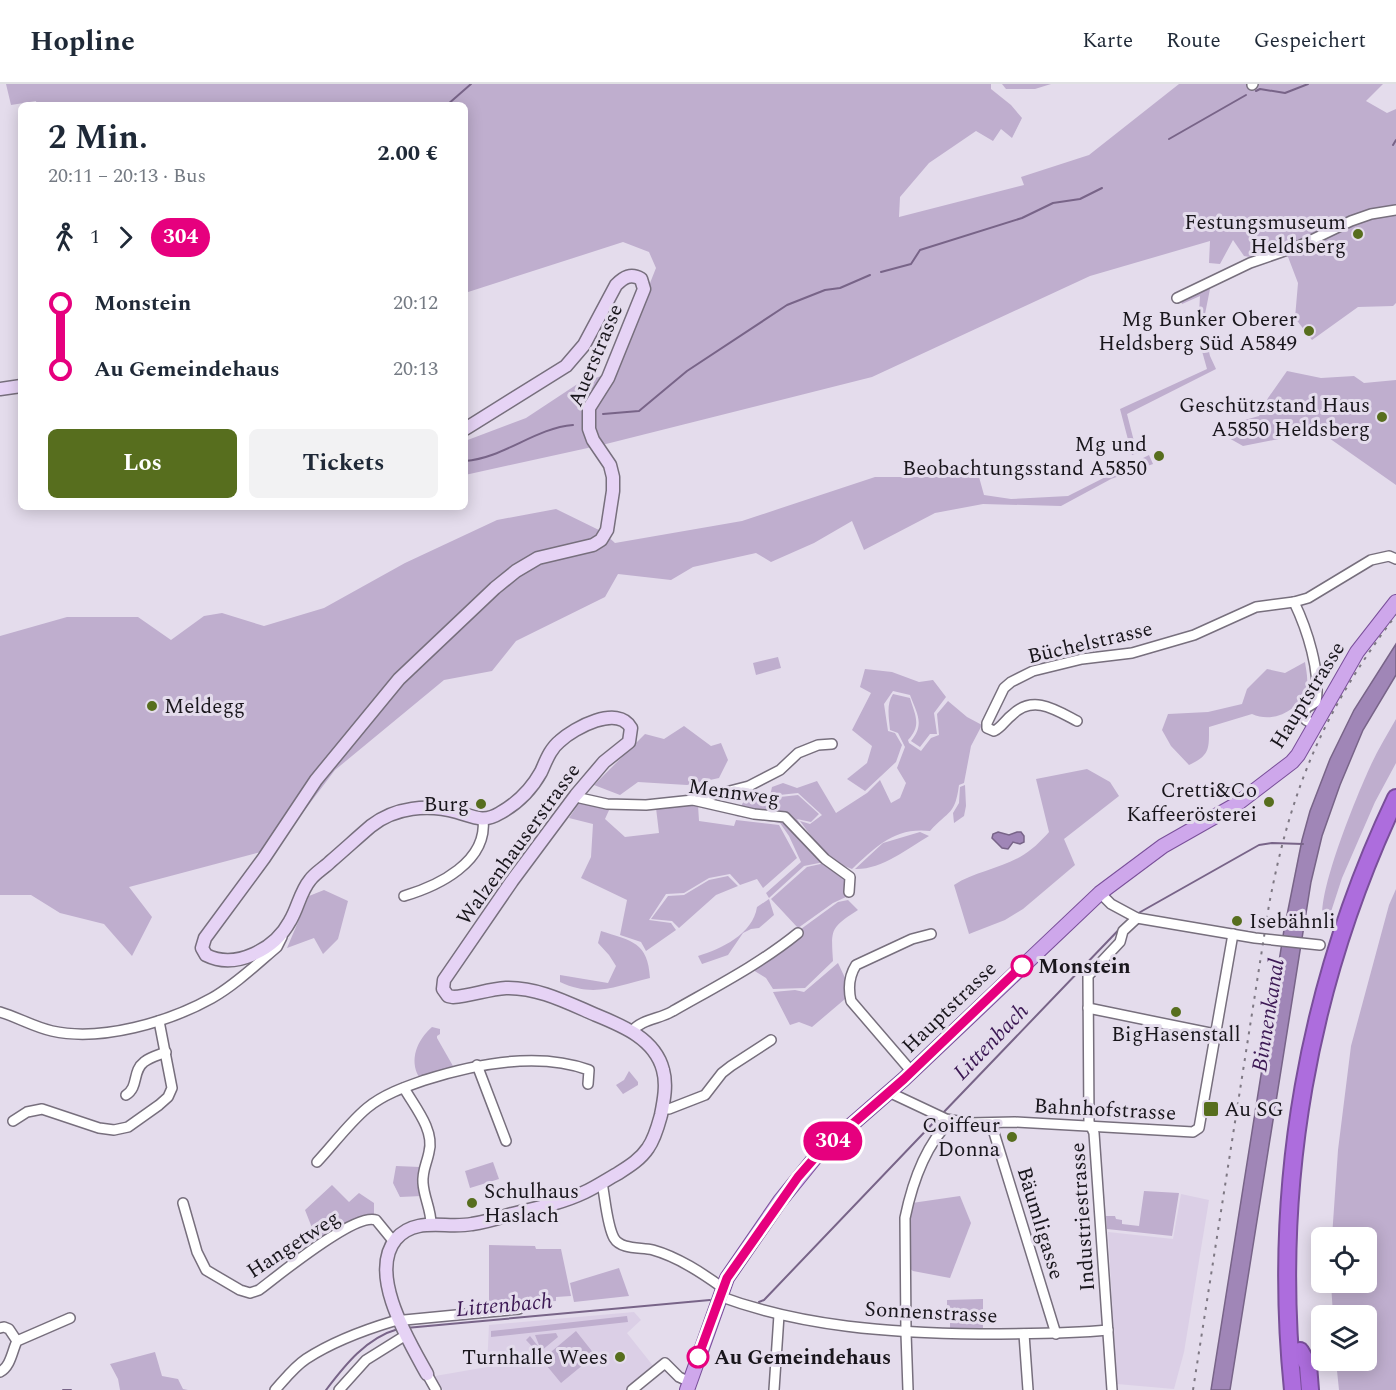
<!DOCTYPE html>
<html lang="de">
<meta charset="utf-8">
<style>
:root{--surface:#fff;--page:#f2f2f3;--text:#1f2937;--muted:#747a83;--line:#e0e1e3;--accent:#576e1e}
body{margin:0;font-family:Spectral,serif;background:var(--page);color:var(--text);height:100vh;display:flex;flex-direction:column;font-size:22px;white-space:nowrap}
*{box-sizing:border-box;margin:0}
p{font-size:20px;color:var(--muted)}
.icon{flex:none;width:33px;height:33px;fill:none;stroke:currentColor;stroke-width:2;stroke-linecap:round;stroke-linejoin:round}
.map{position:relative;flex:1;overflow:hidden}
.sheet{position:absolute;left:18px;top:18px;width:450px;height:408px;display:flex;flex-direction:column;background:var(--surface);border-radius:9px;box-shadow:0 3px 15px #0003}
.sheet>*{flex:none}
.badge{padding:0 12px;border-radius:20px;font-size:21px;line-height:39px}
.fabs{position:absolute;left:1311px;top:1143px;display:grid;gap:12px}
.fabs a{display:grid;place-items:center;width:66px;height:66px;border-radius:9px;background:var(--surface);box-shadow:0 3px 15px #0003;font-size:30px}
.map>.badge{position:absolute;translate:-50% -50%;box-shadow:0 0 0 3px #fff}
.legs{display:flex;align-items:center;gap:9px;height:66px;padding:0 30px;font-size:20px}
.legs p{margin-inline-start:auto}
.head{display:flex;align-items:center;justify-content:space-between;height:102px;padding:0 30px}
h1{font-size:33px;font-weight:700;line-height:45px}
.action{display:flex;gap:12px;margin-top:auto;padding:12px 30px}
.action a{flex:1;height:69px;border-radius:9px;background:var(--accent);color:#fff;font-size:24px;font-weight:700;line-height:69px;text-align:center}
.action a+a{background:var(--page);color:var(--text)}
ul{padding:0 30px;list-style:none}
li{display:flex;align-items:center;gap:21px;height:66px;font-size:22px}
li i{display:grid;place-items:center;width:9px;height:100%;margin:0 8px;background:currentColor}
li i::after{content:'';width:15px;height:15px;margin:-8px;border:4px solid;border-radius:50%;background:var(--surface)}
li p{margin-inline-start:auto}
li:first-child i{background:linear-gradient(#0000 50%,currentColor 0)}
li:last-child i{background:linear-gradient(currentColor 50%,#0000 0)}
header{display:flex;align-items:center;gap:36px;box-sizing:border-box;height:84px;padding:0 30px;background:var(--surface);border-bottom:2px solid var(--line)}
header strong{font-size:28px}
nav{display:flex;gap:33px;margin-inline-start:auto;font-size:21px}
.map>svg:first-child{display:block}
.built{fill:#dbcfe6}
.green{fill:#bfaece}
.water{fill:#a086b7;stroke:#786488;stroke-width:1.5}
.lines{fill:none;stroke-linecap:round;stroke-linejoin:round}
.stream{stroke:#786488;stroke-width:2}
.street-casing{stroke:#776f7d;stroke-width:12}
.secondary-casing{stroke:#776f7d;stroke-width:15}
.primary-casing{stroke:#794f99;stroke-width:16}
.highway-casing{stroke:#794f99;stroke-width:20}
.street{stroke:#fff;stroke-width:9}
.secondary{stroke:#e6d3f5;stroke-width:12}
.primary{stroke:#cea7eb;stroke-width:14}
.highway{stroke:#ad6ddd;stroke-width:16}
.rail{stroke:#7e7883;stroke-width:2;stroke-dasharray:3 6;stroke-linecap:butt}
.line-1-casing{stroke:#fff;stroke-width:14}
.line-1{stroke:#e6007e;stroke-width:9}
.poi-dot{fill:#576e1e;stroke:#e4dcec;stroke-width:2}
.stop-1-dot{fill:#fff;stroke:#e6007e;stroke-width:3}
.labels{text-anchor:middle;stroke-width:6;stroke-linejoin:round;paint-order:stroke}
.poi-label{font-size:21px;fill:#19161c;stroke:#e4dcec;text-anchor:end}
.street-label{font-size:21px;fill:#19161c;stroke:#e4dcec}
.stop-label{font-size:21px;font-weight:bold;fill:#19161c;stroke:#e4dcec;text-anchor:start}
.water-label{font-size:22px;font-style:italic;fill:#3c1854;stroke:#e4dcec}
</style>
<header>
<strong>Hopline</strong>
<nav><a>Karte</a><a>Route</a><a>Gespeichert</a></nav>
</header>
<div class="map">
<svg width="1396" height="1306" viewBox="0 0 1396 1306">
<rect width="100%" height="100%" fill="#e4dcec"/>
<g class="built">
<polygon points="1181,1110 1209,1116 1184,1268 1174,1305 1117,1300 1108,1148 1173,1155"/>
<polygon points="634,1228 641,1236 627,1249 654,1283 627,1306 443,1306 435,1292 487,1283 489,1241"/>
</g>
<g class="green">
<polygon points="6,0 991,0 991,5 1011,21 1022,34 1012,54 1001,45 993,57 976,47 929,79 900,113 899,133 1024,101 1021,93 1089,71 1179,0 1383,0 1366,17 1387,29 1396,25 1396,219 1393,222 1358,223 1312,256 1295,234 1298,199 1285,165 1267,176 1244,172 1233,156 1220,180 1209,179 1210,157 1090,192 872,293 606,360 465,391 465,357 526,334 576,301 615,287 656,184 649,168 623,158 465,209 465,21 37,21 36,17 11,21"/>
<polygon points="1002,0 1051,0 1035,5 1006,5"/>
<polygon points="1211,200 1205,230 1199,230 1200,212 1182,220 1180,215"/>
<polygon points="1207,259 1210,272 1216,285 1127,330 1137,369 1132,371 1120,325 1207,285 1200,260"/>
<polygon points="1287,287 1321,294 1354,292 1364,299 1396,296 1396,401 1319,347 1243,362 1227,353 1230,340 1259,332 1268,314"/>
<polygon points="1149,371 1153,380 1111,395 1061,422 983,420 935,429 864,466 852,437 814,459 771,478 756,469 693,483 671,496 618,490 605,513 516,557 492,587 444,596 335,686 276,764 129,803 152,833 132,872 104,840 60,829 31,811 0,811 0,552 67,533 138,533 171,556 204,532 222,529 264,542 324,524 405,479 497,436 556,425 603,448 615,459 742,437 875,393 979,393 984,411 1011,415 1068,412"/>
<polygon points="778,573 781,584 756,591 753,579"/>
<path d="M1305 578C1306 585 1308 594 1307 601 1301 626 1274 640 1252 630L1209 643C1209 665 1210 671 1189 681L1171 662 1162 646 1168 630 1208 628 1242 620 1247 605 1267 585 1285 589Z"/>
<path d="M865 585 892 588 919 598 933 596 946 613 934 629 937 650H930L920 663 911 657C925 640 917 630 910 611L893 607 884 620 888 647 895 649 902 661 896 678 865 707 847 695 867 679 872 662 852 646 871 609 860 603Z"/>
<path d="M893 610 910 614C915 631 922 641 908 656L909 659 921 667 931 654 939 651 937 630 948 617 967 633 982 641 971 662 964 699 959 701C955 731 949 726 930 747 894 743 876 763 852 785 828 777 815 757 800 737L810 740 822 731 798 709 770 712 772 703 783 699 797 704 817 697 836 729 867 709 880 696 891 719 900 714 906 699 897 684 905 663 898 649 890 646C889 634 886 620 893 610Z"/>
<path d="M1396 635V679L1375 718 1342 794 1328 837 1324 840C1313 817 1358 709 1370 683 1377 667 1387 651 1396 635Z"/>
<polygon points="684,642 711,662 721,659 728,676 719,694 687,701 638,698 620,711 594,701 645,650 664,655"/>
<path d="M1087 685 1110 698 1119 712 1064 755 1075 781 1023 825 1005 836 969 850 954 801C974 788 999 785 1020 773 1031 767 1041 757 1049 748L1036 695Z"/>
<polygon points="965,701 966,722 964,732 954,739 953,729 959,719 960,703"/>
<polygon points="798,711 819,730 811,738 797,735 824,778 804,782 769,814 766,809 801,778 789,752 780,739 735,732 744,717"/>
<polygon points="580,718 610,724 605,735 625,753 659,749 656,724 690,720 698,721 699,737 734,742 736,736 779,741 797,774 763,804 757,795 740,801 730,790 709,794 684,809 666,810 649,836 671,839 676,846 646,867 641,858 620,851 627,816 581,794 591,773 593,740 569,734"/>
<path d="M920 748 929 752C907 765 881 786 855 785L883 759Z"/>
<path d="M825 779C839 790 850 793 846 813L833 819 798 844 771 815 807 783Z"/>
<polygon points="728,792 738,802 716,811 679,844 672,837 651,835 668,812 684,811 709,796"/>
<polygon points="1396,805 1396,1306 1339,1306 1336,1277 1366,1276 1366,1232 1333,1231 1331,1199 1366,1198 1366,1154 1332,1153 1338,1066 1351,962 1389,821"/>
<polygon points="324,806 348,817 338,855 323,870 314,854 287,864 309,812"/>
<path d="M769 815 774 831 759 844 751 845 743 849 728 871 702 880 698 872C721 865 753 850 757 823Z"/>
<path d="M848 816 858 826C830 844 831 845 833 877L805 904 773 905 766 894 753 886C766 877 799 862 801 845L838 818Z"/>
<path d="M601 847C632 857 648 858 650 894 616 902 594 914 560 898V891L608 899 616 882 609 871 598 859Z"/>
<polygon points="838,879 846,896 845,915 812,943 799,938 790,941 773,908 795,906 804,908"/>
<path d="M432 943 440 945V950L437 952V954L453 982 419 993C409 976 417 956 432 943Z"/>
<polygon points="629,987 638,998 638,1001 623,1010 616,1001 624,996"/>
<polygon points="493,1078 499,1095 470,1104 465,1087"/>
<polygon points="396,1082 420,1083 419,1097 422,1112 400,1113 393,1099"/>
<polygon points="332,1101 349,1118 359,1109 374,1119 374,1131 351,1138 319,1156 316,1154 305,1126"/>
<polygon points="1144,1107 1179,1109 1172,1152 1107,1145 1106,1132 1115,1132 1116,1135 1122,1136 1122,1140 1139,1142"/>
<polygon points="960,1112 971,1139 950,1194 913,1187 909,1184 908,1133 912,1119"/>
<polygon points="489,1161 535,1162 536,1165 561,1165 571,1212 556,1213 556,1217 489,1220"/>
<polygon points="619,1184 629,1212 574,1218 570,1199"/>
<polygon points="983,1215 983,1245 950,1245 950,1225 947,1221 947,1216"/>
<polygon points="627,1232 628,1238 491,1253 491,1247"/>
<polygon points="576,1247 595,1271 561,1299 542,1276 543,1274 526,1256 530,1252 541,1266 535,1251 556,1249 558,1253 541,1267 546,1272"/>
<polygon points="155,1268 162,1292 178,1295 183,1305 188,1306 120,1306 118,1295 110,1280"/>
</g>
<g class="water">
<polygon points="1396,560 1396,591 1363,646 1340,701 1322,752 1311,798 1230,1306 1211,1306 1284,846 1302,756 1310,727 1330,675 1354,626"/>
<polygon points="998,748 1009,751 1017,748 1021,748 1024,752 1024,758 1020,760 1013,758 1008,765 1002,764 992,754 993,750"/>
</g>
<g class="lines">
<g class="stream">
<polyline points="1256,7 1260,5 1285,9 1308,0"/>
<polyline points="447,21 471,0"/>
<polyline points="1169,55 1246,11"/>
<polyline points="1393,61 1396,56"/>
<polyline points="881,188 911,180 920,166 1022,134 1053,119 1080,115 1102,104"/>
<polyline points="603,330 639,327 687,287 787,221 825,206 840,204 870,191"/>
<path d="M465 377C504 374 535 344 573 341"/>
<polyline points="1135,831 1259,761 1272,759 1303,760"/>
<polyline points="941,1031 1130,834"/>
<polyline points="759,1218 764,1216 937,1035"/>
<polyline points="406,1244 710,1216"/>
<polyline points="63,1306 71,1306"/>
<path d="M326 1306C345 1281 366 1254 398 1245"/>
</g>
<g class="street-casing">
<g id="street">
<polyline points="1252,1 1253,0"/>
<polyline points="1177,214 1250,179 1299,162 1351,137 1371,130 1396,126"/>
<path d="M1294 518C1307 545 1321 588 1316 618L1306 624 1304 631 1306 636 1315 641"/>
<path d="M1077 637C1056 626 1033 610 1012 631 1005 636 1002 643 994 647L987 644V639L1004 604 1011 598 1033 587 1082 575 1132 569 1194 551 1256 523 1294 518 1308 514 1371 476 1389 472 1396 475"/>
<polyline points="576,711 580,714 607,720 646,721 693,716 754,730 785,733 825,775 850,793 849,808"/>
<polyline points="695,716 749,702 780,686 798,669 818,661 832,660"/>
<polyline points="1100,809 1111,820 1137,834 1255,854 1320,861"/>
<path d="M404 812C438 802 488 778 483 735"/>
<polyline points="1088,924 1215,950"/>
<path d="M0 928C17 933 34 943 52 947 101 958 169 938 212 914 235 901 257 880 277 863L282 853"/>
<path d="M632 947C642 935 660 935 673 927 715 903 760 880 798 849"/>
<polyline points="477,981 506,1057"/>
<path d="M912 988 851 917C848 904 849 892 856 881L912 855 931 850"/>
<path d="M404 1004C414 1022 435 1046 429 1068 427 1079 422 1087 423 1099 424 1114 431 1125 431 1140"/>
<polyline points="891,1007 895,1011 946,1035 969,1039 1015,1038 1193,1048 1199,1044 1233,850"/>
<path d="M126 1011C139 1003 132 987 144 978 150 973 159 971 166 968"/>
<polyline points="662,1025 669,1025 705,1011 722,989 731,982 771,956"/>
<polyline points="13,1037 27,1028 42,1025 99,1044 114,1046 128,1043 159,1021 168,1013 172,1004 159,937"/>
<polyline points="991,1039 1056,1250"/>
<path d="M317 1078C333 1061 349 1039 367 1024 384 1010 405 1003 425 996 475 980 537 967 589 986L588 1000"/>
<path d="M602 1099C605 1113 607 1142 614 1154 621 1166 641 1163 653 1166 678 1173 702 1189 723 1204"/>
<path d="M183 1119 197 1168 206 1186 240 1206 250 1209 259 1206C279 1191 355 1128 376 1136L394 1158"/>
<path d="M719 1212C802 1243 892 1249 980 1250 1023 1250 1065 1250 1108 1246"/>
<polyline points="0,1244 4,1243 9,1245 17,1257"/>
<polyline points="1024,1250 1028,1306"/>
<path d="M0 1288C11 1282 12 1267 17 1257L70 1234"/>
<polyline points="427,1290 436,1306"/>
<path d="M275 1306C285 1295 294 1283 306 1275 332 1258 364 1246 394 1237L519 1225"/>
<polyline points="339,1306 366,1276 406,1251"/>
<polyline points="632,1306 665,1279 679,1293 690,1298"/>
<polyline points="774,1306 779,1231"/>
<path d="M908 1306 906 1249 905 1134C912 1100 925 1062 950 1037"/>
<polyline points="1112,1306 1094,1049 1089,1038 1088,892 1120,858 1123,847 1137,834"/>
</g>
</g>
<g class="secondary-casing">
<g id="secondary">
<polyline points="0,305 21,302"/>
<path d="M427 1290C410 1259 367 1190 396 1155 416 1132 446 1145 472 1140 486 1138 499 1134 512 1130 537 1124 562 1119 585 1108 596 1103 606 1096 617 1090 628 1083 640 1076 648 1064 655 1054 658 1042 661 1031 664 1016 667 1000 663 986 655 955 623 942 596 931 568 919 538 903 506 904 488 905 471 912 453 913L448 912 443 905 444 896 512 797 576 711 604 678 629 658 631 644C618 620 574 644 560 657 550 665 546 677 541 688 531 706 518 719 500 729 484 739 474 733 457 728 428 720 395 723 371 742 357 754 344 766 330 778 324 784 315 789 310 796 300 808 298 824 290 837 275 865 236 886 206 871L202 864 205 854 264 774 316 696 399 595 495 504 516 487 538 474 593 461 601 456 607 446 613 407V393L610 381 593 356 589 345V324L608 294 644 205 641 195C631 189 624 193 616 201L584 261 566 282 465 345"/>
</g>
</g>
<g class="primary-casing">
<polyline id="primary" points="687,1306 727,1194 780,1117 818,1070 904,995 1100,809 1163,762 1237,720 1292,678 1298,671 1357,568 1396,518"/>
</g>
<g class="highway-casing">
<g id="highway">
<polyline points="1300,1267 1308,1281 1310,1306"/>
<path d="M1293 1306C1272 1102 1308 899 1396 714"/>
</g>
</g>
<use href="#street" class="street"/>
<use href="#secondary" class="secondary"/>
<use href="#primary" class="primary"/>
<use href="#highway" class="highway"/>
<path class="rail" d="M1193 1306 1269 821C1291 704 1324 626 1396 531"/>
</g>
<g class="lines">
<g class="line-1-casing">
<polyline id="line-1" points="698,1273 727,1194 798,1093 818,1070 904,995 1022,882"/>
</g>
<use href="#line-1" class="line-1"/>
</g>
<g class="poi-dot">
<circle cx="1358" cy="150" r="6"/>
<circle cx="1309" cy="247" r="6"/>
<circle cx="1382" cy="333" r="6"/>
<circle cx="1159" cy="372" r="6"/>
<circle cx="152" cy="622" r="6"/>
<circle cx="1269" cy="718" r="6"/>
<circle cx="481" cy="720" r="6"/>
<circle cx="1237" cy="837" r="6"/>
<circle cx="1176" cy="928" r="6"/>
<rect x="1203" y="1017" width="16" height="16" rx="3"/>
<circle cx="1012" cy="1053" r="6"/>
<circle cx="472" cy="1119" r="6"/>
<circle cx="620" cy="1273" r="6"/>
</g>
<g class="stop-1-dot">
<circle cx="1022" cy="882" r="10"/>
<circle cx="698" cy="1273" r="10"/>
</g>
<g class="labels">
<g class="poi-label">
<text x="1346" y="145">Festungsmuseum<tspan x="1346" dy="24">Heldsberg</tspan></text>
<text x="1297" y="242">Mg Bunker Oberer<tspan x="1297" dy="24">Heldsberg Süd A5849</tspan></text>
<text x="1370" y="328">Geschützstand Haus<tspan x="1370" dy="24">A5850 Heldsberg</tspan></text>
<text x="1147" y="367">Mg und<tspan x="1147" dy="24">Beobachtungsstand A5850</tspan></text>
<text x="164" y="629" text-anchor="start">Meldegg</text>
<text x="1257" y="713">Cretti&amp;Co<tspan x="1257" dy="24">Kaffeerösterei</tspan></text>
<text x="469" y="727">Burg</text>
<text x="1249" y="844" text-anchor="start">Isebähnli</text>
<text x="1176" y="957" text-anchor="middle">BigHasenstall</text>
<text x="1224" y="1032" text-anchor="start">Au SG</text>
<text x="1000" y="1048">Coiffeur<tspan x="1000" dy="24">Donna</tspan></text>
<text x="484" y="1114" text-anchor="start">Schulhaus<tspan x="484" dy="24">Haslach</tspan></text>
<text x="608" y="1280">Turnhalle Wees</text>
</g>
<g class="street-label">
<text transform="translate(595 271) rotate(-67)" y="7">Auerstrasse</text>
<text transform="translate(1090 558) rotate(-13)" y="7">Büchelstrasse</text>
<text transform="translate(1307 611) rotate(-58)" y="7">Hauptstrasse</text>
<text transform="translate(734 708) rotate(8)" y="7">Mennweg</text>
<text transform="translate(518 760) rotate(-54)" y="7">Walzenhauserstrasse</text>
<text transform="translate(949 923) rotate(-44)" y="7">Hauptstrasse</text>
<text transform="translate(1105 1025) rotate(3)" y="7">Bahnhofstrasse</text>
<text transform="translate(1082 1133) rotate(-94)" y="7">Industriestrasse</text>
<text transform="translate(1041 1139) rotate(73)" y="7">Bäumligasse</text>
<text transform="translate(293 1160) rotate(-33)" y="7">Hangetweg</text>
<text transform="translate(931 1228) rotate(3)" y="7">Sonnenstrasse</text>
</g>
<g class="stop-label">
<text x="1038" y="889">Monstein</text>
<text x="714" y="1280">Au Gemeindehaus</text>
</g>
<g class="water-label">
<text transform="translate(1267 931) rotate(-81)" y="8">Binnenkanal</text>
<text transform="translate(990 957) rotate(-46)" y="8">Littenbach</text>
<text transform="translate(504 1220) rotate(-5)" y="8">Littenbach</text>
</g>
</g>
</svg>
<div class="fabs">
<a><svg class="icon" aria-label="locate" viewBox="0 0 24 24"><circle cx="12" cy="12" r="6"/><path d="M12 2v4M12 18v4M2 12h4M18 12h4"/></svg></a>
<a><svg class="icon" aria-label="layers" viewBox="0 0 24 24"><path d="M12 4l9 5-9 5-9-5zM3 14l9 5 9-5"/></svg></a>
</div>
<b class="badge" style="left:833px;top:1057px;background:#e6007e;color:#fff">304</b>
<section class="sheet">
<div class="head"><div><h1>2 Min.</h1><p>20:11 – 20:13 · Bus</p></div><b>2.00 €</b></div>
<div class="legs"><svg class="icon" aria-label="walk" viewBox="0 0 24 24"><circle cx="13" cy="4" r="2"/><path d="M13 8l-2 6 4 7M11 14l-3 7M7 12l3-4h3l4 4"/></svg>1<svg class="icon" aria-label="forward" viewBox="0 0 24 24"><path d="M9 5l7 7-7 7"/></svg><b class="badge" style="background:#e6007e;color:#fff">304</b></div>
<ul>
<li><i style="color:#e6007e"></i><b>Monstein</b><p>20:12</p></li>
<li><i style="color:#e6007e"></i><b>Au Gemeindehaus</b><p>20:13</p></li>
</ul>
<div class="action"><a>Los</a><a>Tickets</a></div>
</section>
</div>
